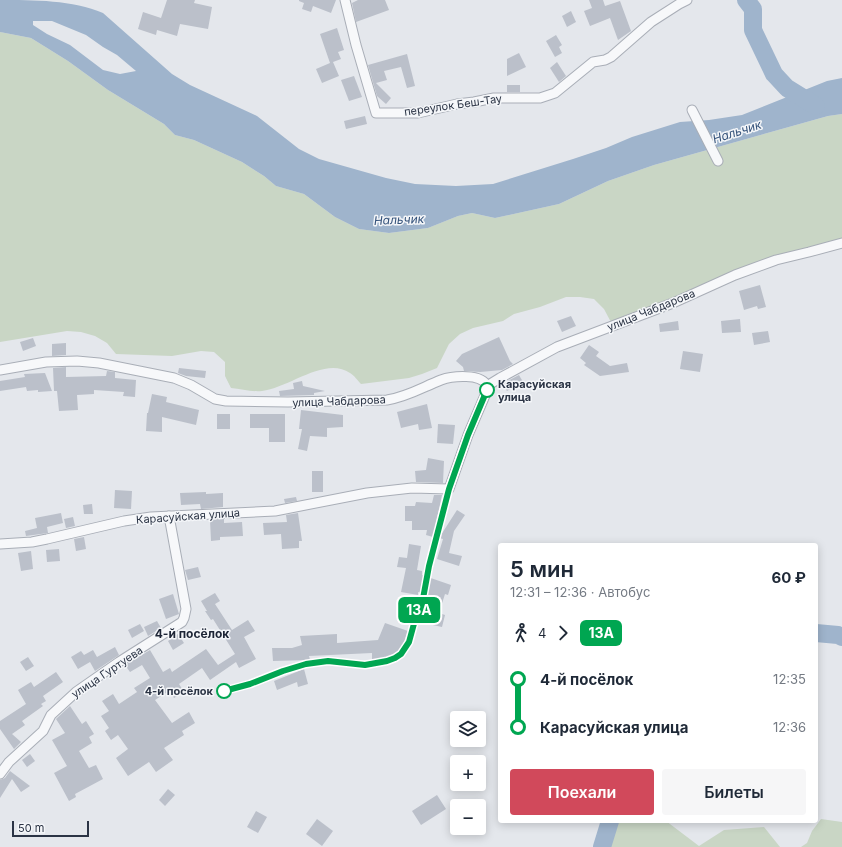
<!DOCTYPE html>
<html lang="ru">
<meta charset="utf-8">
<style>
:root{--surface:#fff;--page:#f6f6f7;--text:#1f2937;--muted:#747a83;--accent:#d1495b}
body{margin:0;font-family:Inter,sans-serif;background:var(--page);color:var(--text);height:100vh;display:flex;flex-direction:column;font-size:15px;white-space:nowrap}
*{box-sizing:border-box;margin:0}
p{font-size:13px;color:var(--muted)}
.icon{flex:none;width:22px;height:22px;fill:none;stroke:currentColor;stroke-width:2;stroke-linecap:round;stroke-linejoin:round}
.map{position:relative;flex:1;overflow:hidden}
.details{position:absolute;left:498px;top:543px;width:320px;height:280px;display:flex;flex-direction:column;background:var(--surface);border-radius:4px;box-shadow:0 2px 10px #0003}
.details>*{flex:none}
.badge{padding:0 8px;border-radius:6px;font-size:14px;line-height:26px}
.tools{position:absolute;left:450px;top:711px;display:grid;gap:8px}
.tools a{display:grid;place-items:center;width:36px;height:36px;border-radius:4px;background:var(--surface);box-shadow:0 2px 10px #0003;font-size:20px}
.scale{position:absolute;left:12px;bottom:10px;width:77px;box-sizing:border-box;padding-left:4px;border:2px solid #2b3445;border-top:0;font-size:11px;line-height:14px;white-space:nowrap;color:#2b3445;-webkit-text-stroke:3px #f4f6f9;paint-order:stroke}
.map>.badge{position:absolute;translate:-50% -50%;box-shadow:0 0 0 2px #fff}
.legs{display:flex;align-items:center;gap:6px;height:44px;padding:0 12px;font-size:13px}
.legs p{margin-inline-start:auto}
.headline{display:flex;align-items:center;justify-content:space-between;height:68px;padding:0 12px}
h1{font-size:22px;font-weight:600;line-height:30px}
.cta{display:flex;gap:8px;margin-top:auto;padding:8px 12px}
.cta a{flex:1;height:46px;border-radius:4px;background:var(--accent);color:#fff;font-size:16px;font-weight:600;line-height:46px;text-align:center}
.cta a+a{background:var(--page);color:var(--text)}
ul{padding:0 12px;list-style:none}
li{display:flex;align-items:center;gap:14px;height:48px;font-size:15px}
li i{display:grid;place-items:center;width:6px;height:100%;margin:0 5px;background:currentColor}
li i::after{content:'';width:10px;height:10px;margin:-5px;border:3px solid;border-radius:50%;background:var(--surface)}
li p{margin-inline-start:auto}
li:first-child i{background:linear-gradient(#0000 50%,currentColor 0)}
li:last-child i{background:linear-gradient(currentColor 50%,#0000 0)}
.map>svg:first-child{display:block}
.green{fill:#c9d6c5}
.water{fill:#9fb4cc;fill-rule:evenodd}
.lines{fill:none;stroke-linecap:round;stroke-linejoin:round}
.river{stroke:#9fb4cc;stroke-width:18}
.building{fill:#bbc0ca}
.street-casing{stroke:#a9aeb7;stroke-width:11}
.street{stroke:#f7f8fa;stroke-width:9}
.line-1-casing{stroke:#fff;stroke-width:9}
.line-1{stroke:#00a651;stroke-width:6}
.stop-1-dot{fill:#fff;stroke:#00a651;stroke-width:2}
.labels{text-anchor:middle;stroke-width:3;stroke-linejoin:round;paint-order:stroke}
.street-label{font-size:11px;fill:#2b3445;stroke:#f4f6f9}
.stop-label{font-size:11px;font-weight:bold;fill:#2b3445;stroke:#f4f6f9;text-anchor:start}
.water-label{font-size:12px;font-style:italic;fill:#34527a;stroke:#f4f6f9}
.neighbourhood-label{font-size:12px;font-weight:bold;fill:#1d2536;stroke:#f4f6f9}
</style>
<div class="map">
<svg width="842" height="847" viewBox="0 0 842 847">
<rect width="100%" height="100%" fill="#e4e7ec"/>
<g class="green">
<path d="M0 32 31 38 68 61 108 90 164 124 175 135 194 140 242 162 264 176 276 186 304 194 335 217 359 229 389 233 428 228 458 216 472 213 495 218 559 204 608 181 654 165 828 116 842 114V243L794 255 613 326 604 309 594 299 580 297H566L540 307 514 314 503 321 473 328 460 334 449 344 437 368 422 374 409 378 361 384C358 381 354 375 350 373 325 356 289 388 262 391 252 392 241 389 231 388L225 376V362L214 352 201 351 172 356 116 354 107 343 95 336 81 332 67 331 0 342Z"/>
<polygon points="821,819 842,822 842,847 801,847 807,843 812,831"/>
<polygon points="610,821 666,821 699,846 724,830 764,827 780,847 602,847"/>
</g>
<path class="water" d="M0 0C34 0 73 0 103 13L172 74 190 85 257 116 299 149 319 159 386 178 415 184 456 186 493 184 573 159 606 148 632 137 680 122 709 120 742 115 827 81 842 78V114L828 116 654 165 608 181 559 204 495 218 472 213 458 216 428 228 389 233 359 229 335 217 304 194 276 186 264 176 242 162 194 140 175 135 164 124 108 90 68 61 31 38 0 32ZM33 21H52L86 35 103 47 117 55 136 71 120 74 103 70 70 45 47 34 33 25Z"/>
<g class="lines">
<g class="river">
<polyline points="746,0 753,9 753,30 774,74 787,88 816,106"/>
<polyline points="816,633 838,635 842,637"/>
<polyline points="602,847 610,821"/>
</g>
</g>
<g class="building">
<polygon points="167,0 195,0 194,3 212,7 208,29 180,24 177,36 157,30 156,35 138,29 143,12 161,18"/>
<polygon points="299,0 336,0 331,13 313,6 311,12 302,9 304,3 299,1"/>
<polygon points="358,0 385,0 389,10 356,22 352,3"/>
<polygon points="589,0 603,0 605,6 620,1 631,31 618,40 610,18 590,26 584,11 592,8"/>
<polygon points="571,11 576,22 567,27 562,16"/>
<polygon points="337,28 344,50 338,52 341,59 333,62 339,76 322,83 316,69 330,63 320,34"/>
<polygon points="556,35 562,45 559,47 562,53 555,57 546,41"/>
<polygon points="519,53 526,67 507,76 507,59"/>
<polygon points="407,54 415,86 407,88 401,67 384,71 387,80 376,83 391,98 386,104 377,96 368,65"/>
<polygon points="557,62 566,76 559,82 550,68"/>
<polygon points="354,76 362,97 349,101 341,80"/>
<rect x="507" y="85" width="13" height="7"/>
<polygon points="365,116 367,124 346,129 344,121"/>
<polygon points="760,285 766,307 758,309 757,306 744,310 739,291"/>
<polygon points="571,316 576,326 562,332 557,321"/>
<polygon points="740,319 741,332 722,333 721,321"/>
<polygon points="678,321 679,330 660,332 659,324"/>
<polygon points="768,331 770,342 754,345 752,333"/>
<polygon points="499,337 510,361 513,364 502,370 480,372 464,371 463,367 456,361 462,354"/>
<polygon points="33,338 36,346 23,351 20,342"/>
<polygon points="66,343 66,355 52,356 52,344"/>
<polygon points="589,345 599,352 596,356 610,366 627,363 629,372 600,376 584,365 586,363 580,358"/>
<polygon points="683,351 703,354 700,372 680,369"/>
<polygon points="66,367 66,377 106,376 107,371 115,372 115,378 136,380 135,397 123,396 124,392 94,390 94,394 77,395 78,410 59,411 57,391 54,391 53,368"/>
<polygon points="179,368 206,371 205,378 186,376 178,373"/>
<polygon points="45,373 52,391 38,392 38,390 27,391 26,387 0,391 0,381 25,377 24,374"/>
<polygon points="519,375 523,382 507,391 502,384"/>
<polygon points="302,381 303,386 325,391 314,393 314,395 280,396 279,391 294,389 293,383"/>
<polygon points="152,394 167,397 166,402 199,410 196,425 162,417 162,432 146,431 147,413 148,413"/>
<polygon points="427,404 432,428 419,430 418,424 401,428 397,412"/>
<polygon points="301,410 343,415 343,427 327,428 327,437 310,436 307,451 298,449 302,429 299,429"/>
<rect x="217" y="414" width="13" height="15"/>
<polygon points="250,414 285,414 285,442 269,442 269,428 250,428"/>
<polygon points="438,424 455,425 453,444 437,443"/>
<polygon points="428,458 444,461 443,483 416,482 415,471 426,470"/>
<rect x="312" y="471" width="11" height="21"/>
<polygon points="115,490 132,491 131,509 114,508"/>
<polygon points="206,492 206,494 223,493 223,507 201,509 200,504 181,505 180,493"/>
<polygon points="434,495 442,495 433,537 426,535 427,530 412,530 412,521 405,521 405,506 415,506 416,502 432,503"/>
<polygon points="296,497 297,501 285,503 284,499"/>
<polygon points="92,504 93,514 84,514 83,505"/>
<polygon points="457,510 465,515 454,531 449,553 462,556 459,566 437,559 443,539 439,538"/>
<polygon points="61,513 63,523 47,527 48,533 26,536 25,531 37,528 35,518"/>
<polygon points="298,513 302,541 299,541 299,548 282,549 281,534 264,535 263,523 287,522 286,515"/>
<polygon points="73,517 75,526 66,528 64,519"/>
<polygon points="224,519 224,523 242,522 243,536 220,537 220,540 211,541 210,520"/>
<polygon points="84,537 86,549 76,551 74,539"/>
<polygon points="409,544 421,546 417,570 422,571 422,575 451,585 448,595 445,594 439,613 445,615 442,627 428,624 435,597 418,592 418,595 401,592 406,568 397,567 399,557 407,558"/>
<polygon points="59,549 60,561 47,562 46,550"/>
<polygon points="31,551 33,569 21,571 18,553"/>
<polygon points="198,567 201,577 188,580 185,570"/>
<polygon points="215,593 220,601 215,604 232,630 248,620 255,631 244,637 256,659 239,668 236,662 210,680 202,668 179,684 184,692 174,698 169,691 155,700 172,723 189,712 195,723 182,731 184,735 164,748 173,760 156,772 149,762 128,776 116,758 128,749 118,735 111,740 105,731 109,728 101,716 109,711 102,701 113,694 119,704 137,692 134,688 150,678 142,665 130,672 125,665 150,650 163,672 170,668 172,672 206,649 218,665 235,654 213,619 211,620 205,611 207,611 201,601"/>
<polygon points="173,594 179,614 166,619 159,599"/>
<polygon points="157,621 161,628 148,636 144,627"/>
<polygon points="385,623 408,631 402,647 392,656 378,661 372,661 372,653 309,656 310,660 273,661 272,648 292,648 302,645 300,636 337,634 337,643 378,640"/>
<polygon points="140,624 144,631 132,638 128,630"/>
<polygon points="178,634 184,643 173,650 168,641"/>
<polygon points="115,647 119,655 95,671 90,662 78,669 71,657 81,651 84,655 93,650 97,657"/>
<polygon points="28,657 34,666 26,671 20,662"/>
<polygon points="304,669 308,684 298,687 297,682 277,690 274,681"/>
<polygon points="56,672 63,682 43,696 46,701 41,704 43,706 22,721 25,725 12,734 21,742 14,749 0,729 0,721 26,704 18,690 31,682 34,687"/>
<polygon points="70,706 82,724 86,721 94,734 89,737 92,743 79,751 89,768 96,765 103,779 75,794 76,797 69,801 54,773 67,766 52,740 65,733 56,719"/>
<polygon points="30,754 35,761 27,767 22,760"/>
<polygon points="10,771 30,786 21,792 12,779 0,798 0,780 5,778"/>
<polygon points="168,789 175,795 165,806 159,800"/>
<polygon points="437,795 446,809 421,825 412,811"/>
<polygon points="256,811 267,817 258,833 247,827"/>
<polygon points="317,819 333,831 322,846 306,834"/>
</g>
<g class="lines">
<g class="street-casing">
<g id="street">
<polyline points="345,0 356,45 376,113 418,113 457,104 474,102 494,98 540,98 555,93 593,62 605,60 611,57 651,22 679,4 687,0"/>
<polyline points="692,110 718,161"/>
<path d="M0 370 46 362 77 361 99 363 174 378 191 385 215 399 226 401 288 402 387 400C407 397 423 387 441 380 452 376 482 373 487 386"/>
<polyline points="487,386 500,378 557,347 673,303 735,275 776,260 809,252 842,243"/>
<polyline points="0,544 32,542 47,539 124,521 151,517 275,511 367,493 412,488 449,489 468,435 486,393 487,386"/>
<polyline points="0,774 9,762 43,731 51,715 76,692 119,662 182,622 184,618 186,609 169,516"/>
</g>
</g>
<use href="#street" class="street"/>
</g>
<g class="lines">
<g class="line-1-casing">
<polyline id="line-1" points="224,691 250,684 283,671 306,664 328,661 365,665 387,661 395,658 401,654 409,642 415,620 422,604 429,566 449,489 468,435 487,390"/>
</g>
<use href="#line-1" class="line-1"/>
</g>
<g class="stop-1-dot">
<circle cx="487" cy="390" r="7"/>
<circle cx="224" cy="691" r="7"/>
</g>
<g class="labels">
<g class="street-label">
<text transform="translate(453 105) rotate(-8)" y="4">переулок Беш-Тау</text>
<text transform="translate(651 310) rotate(-22)" y="4">улица Чабдарова</text>
<text transform="translate(339 401) rotate(-2)" y="4">улица Чабдарова</text>
<text transform="translate(188 516) rotate(-4)" y="4">Карасуйская улица</text>
<text transform="translate(107 672) rotate(-34)" y="4">улица Гуртуева</text>
</g>
<g class="stop-label">
<text x="498" y="388">Карасуйская<tspan x="498" dy="13">улица</tspan></text>
<text x="213" y="695" text-anchor="end">4-й посёлок</text>
</g>
<g class="water-label">
<text transform="translate(737 132) rotate(-18)" y="4">Нальчик</text>
<text transform="translate(399 220) rotate(-2)" y="4">Нальчик</text>
</g>
<g class="neighbourhood-label">
<text x="192" y="638">4-й посёлок</text>
</g>
</g>
</svg>
<div class="tools">
<a><svg class="icon" aria-label="layers" viewBox="0 0 24 24"><path d="M12 4l9 5-9 5-9-5zM3 14l9 5 9-5"/></svg></a>
<a>+</a>
<a>−</a>
</div>
<div class="scale">50 m</div>
<b class="badge" style="left:419px;top:610px;background:#00a651;color:#fff">13А</b>
<section class="details">
<div class="headline"><div><h1>5 мин</h1><p>12:31 – 12:36 · Автобус</p></div><b>60 ₽</b></div>
<div class="legs"><svg class="icon" aria-label="walk" viewBox="0 0 24 24"><circle cx="13" cy="4" r="2"/><path d="M13 8l-2 6 4 7M11 14l-3 7M7 12l3-4h3l4 4"/></svg>4<svg class="icon" aria-label="forward" viewBox="0 0 24 24"><path d="M9 5l7 7-7 7"/></svg><b class="badge" style="background:#00a651;color:#fff">13А</b></div>
<ul>
<li><i style="color:#00a651"></i><b>4-й посёлок</b><p>12:35</p></li>
<li><i style="color:#00a651"></i><b>Карасуйская улица</b><p>12:36</p></li>
</ul>
<div class="cta"><a>Поехали</a><a>Билеты</a></div>
</section>
</div>
